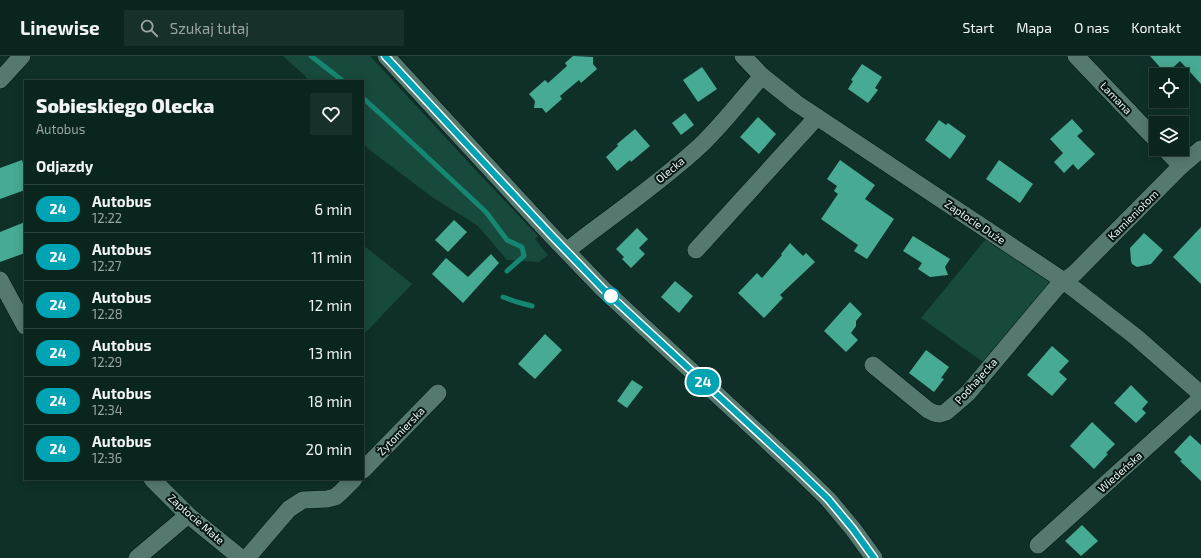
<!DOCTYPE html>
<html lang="pl">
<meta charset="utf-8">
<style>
:root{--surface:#0a241e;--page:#18302b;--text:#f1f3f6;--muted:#99a4a4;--line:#2a413c}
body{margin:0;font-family:"Exo 2",sans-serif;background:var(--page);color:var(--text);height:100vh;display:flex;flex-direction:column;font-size:15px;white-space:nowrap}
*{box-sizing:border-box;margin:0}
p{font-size:13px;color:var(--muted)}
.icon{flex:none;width:22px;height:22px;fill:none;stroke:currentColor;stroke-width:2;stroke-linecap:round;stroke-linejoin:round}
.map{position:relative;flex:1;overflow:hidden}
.details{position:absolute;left:24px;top:24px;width:340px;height:400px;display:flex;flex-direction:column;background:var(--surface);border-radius:0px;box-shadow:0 2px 10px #0003,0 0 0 1px var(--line)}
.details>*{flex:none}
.badge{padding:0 8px;border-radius:13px;font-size:14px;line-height:26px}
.fabs{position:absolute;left:1149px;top:12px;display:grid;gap:8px}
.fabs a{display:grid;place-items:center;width:40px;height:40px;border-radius:0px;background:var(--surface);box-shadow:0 2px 10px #0003,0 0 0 1px var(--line);font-size:20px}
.map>.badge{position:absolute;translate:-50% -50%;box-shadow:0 0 0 2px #fff}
h2{padding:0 12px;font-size:15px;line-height:36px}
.round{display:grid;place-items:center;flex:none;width:42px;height:42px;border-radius:0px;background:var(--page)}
.headline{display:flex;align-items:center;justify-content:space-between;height:68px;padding:0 12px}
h1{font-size:19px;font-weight:800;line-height:30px}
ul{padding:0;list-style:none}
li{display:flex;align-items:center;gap:12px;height:48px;padding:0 12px;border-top:1px solid var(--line)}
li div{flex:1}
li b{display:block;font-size:15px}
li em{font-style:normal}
li .badge{min-width:44px;font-weight:700;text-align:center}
header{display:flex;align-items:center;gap:24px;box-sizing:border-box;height:56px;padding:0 20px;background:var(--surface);border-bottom:1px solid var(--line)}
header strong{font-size:19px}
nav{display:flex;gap:22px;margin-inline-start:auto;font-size:14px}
.search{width:280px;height:36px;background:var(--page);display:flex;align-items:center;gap:10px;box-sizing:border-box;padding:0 14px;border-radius:0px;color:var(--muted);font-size:15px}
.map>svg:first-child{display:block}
.green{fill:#17493d}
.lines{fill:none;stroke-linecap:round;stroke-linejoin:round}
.stream{stroke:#15866f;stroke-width:5}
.building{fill:#47aa92}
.minor-casing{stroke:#001711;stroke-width:18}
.minor{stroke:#56796f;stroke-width:17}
.line-casing{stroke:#fff;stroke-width:9}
.line{stroke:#00a3b4;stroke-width:6}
.stop-dot{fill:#fff;stroke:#00a3b4;stroke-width:2}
.labels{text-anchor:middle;stroke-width:4;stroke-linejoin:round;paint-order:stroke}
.street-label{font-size:11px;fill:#e5f8f2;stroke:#071512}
</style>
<header>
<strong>Linewise</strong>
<div class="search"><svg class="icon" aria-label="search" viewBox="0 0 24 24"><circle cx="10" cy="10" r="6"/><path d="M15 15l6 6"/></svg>Szukaj tutaj</div>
<nav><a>Start</a><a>Mapa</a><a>O nas</a><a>Kontakt</a></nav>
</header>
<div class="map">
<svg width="1201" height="502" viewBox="0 0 1201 502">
<rect width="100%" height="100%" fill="#0e3028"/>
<g class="green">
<polygon points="283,0 370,0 484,123 538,180 535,183 548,199 539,206 507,204 478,170 432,141 367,92 363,86 363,25 308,25 305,20"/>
<polygon points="986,183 1049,224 1051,228 986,308 921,262"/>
<polygon points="363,189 412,228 366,276 363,273"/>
</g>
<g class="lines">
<g class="stream">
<polyline points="311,0 343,25"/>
<polyline points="363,42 396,72 486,156 507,184 522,191 524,200 507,215"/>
<polyline points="503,241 517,246 532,250"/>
</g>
</g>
<g class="building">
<polygon points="573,0 593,1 593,8 597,13 581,27 579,24 560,40 562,43 546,57 542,52 534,52 535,45 529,38 545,24 548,27 567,10 565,7"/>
<polygon points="1150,0 1201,0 1201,28 1180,5 1166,18"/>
<polygon points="862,8 882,21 875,32 878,34 868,47 848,33 853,25 851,24"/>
<polygon points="702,11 717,33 698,46 683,24"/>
<polygon points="685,57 694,69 681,79 672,67"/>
<polygon points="758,61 776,78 759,98 740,81"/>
<polygon points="1072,63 1083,75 1077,80 1095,98 1078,114 1073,108 1064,117 1054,106 1063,97 1050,83"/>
<polygon points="939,64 946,69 948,67 966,80 963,85 950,103 925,84"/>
<polygon points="635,73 650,90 631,106 630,104 617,115 606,101 618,90 617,88"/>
<polygon points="22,104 25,112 25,134 0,143 0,112"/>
<polygon points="840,104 875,129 865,143 894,163 867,203 854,195 858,189 821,163 838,138 834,135 837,130 827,123"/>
<polygon points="999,104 1033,128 1020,147 986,123"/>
<polygon points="454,164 467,176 448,196 435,184"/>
<polygon points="25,166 25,197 0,206 0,176"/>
<polygon points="1201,171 1201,228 1173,201"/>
<polygon points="637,172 648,183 639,192 645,198 631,212 622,203 624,201 616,193"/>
<polygon points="1144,177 1163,194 1151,208 1137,211 1132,208 1131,205 1130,192"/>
<polygon points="913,180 950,203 945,211 948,219 930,221 918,213 922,207 903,195"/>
<polygon points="790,187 803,200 806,197 815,206 780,239 783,242 764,262 738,237 757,217 762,222 782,199 781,198"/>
<polygon points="491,198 499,207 463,247 432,218 446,202 468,221"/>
<polygon points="675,225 693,240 679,257 661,241"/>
<polygon points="850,246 862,258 856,265 856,270 851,277 858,284 846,296 824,275"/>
<polygon points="545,278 562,294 535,323 518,308"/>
<polygon points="1052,290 1069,305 1059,316 1067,323 1052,340 1027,319"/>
<polygon points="926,294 949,311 941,322 944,323 934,336 909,317"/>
<polygon points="632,324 643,331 627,352 617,345"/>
<polygon points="1131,329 1148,346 1142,353 1146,357 1136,367 1114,347"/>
<polygon points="1092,366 1115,388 1106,397 1108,398 1094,413 1070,390"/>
<polygon points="1190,379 1201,389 1201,425 1180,405 1182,404 1174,396"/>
<polygon points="1082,469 1098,485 1081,500 1065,485"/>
</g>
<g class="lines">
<g class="minor-casing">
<g id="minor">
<polyline points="386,0 551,179 603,233 795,411 828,443 853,473 874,502"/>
<polyline points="743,0 762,20 796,47 1064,225 1136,281 1201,338"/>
<polyline points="1076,0 1156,84"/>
<polyline points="0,24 22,0"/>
<polyline points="1165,93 1181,110"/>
<polyline points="696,194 817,61"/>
<path d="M567 195C583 181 601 169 618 156 646 135 675 113 701 89 723 68 742 43 762 20"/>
<polyline points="0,224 25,270"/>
<polyline points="873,309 928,354 934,357 940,358 946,356 968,337 1057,231 1075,217 1181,110 1201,93"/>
<polyline points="363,414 438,337"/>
<polyline points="152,423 188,459 241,502"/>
<polyline points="1038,489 1201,342"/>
<polyline points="137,502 188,459"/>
<polyline points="247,502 289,453 303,444 327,443 335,441 340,437 354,423"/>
</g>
</g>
<use href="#minor" class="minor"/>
</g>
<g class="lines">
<g class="line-casing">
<polyline id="line" points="385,0 551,179 603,233 795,411 828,443 853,473 874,502"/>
</g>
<use href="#line" class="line"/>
</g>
<circle class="stop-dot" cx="611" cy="240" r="8"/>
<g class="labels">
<g class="street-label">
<text transform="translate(1116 42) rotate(46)" y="4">Łamana</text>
<text transform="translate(670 114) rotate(-40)" y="4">Olecka</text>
<text transform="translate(1133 159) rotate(-45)" y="4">Kamieniołom</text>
<text transform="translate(975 166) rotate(34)" y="4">Zapłocie Duże</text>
<text transform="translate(976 325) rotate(-48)" y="4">Podhajecka</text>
<text transform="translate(401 375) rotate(-46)" y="4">Żytomierska</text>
<text transform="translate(1120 416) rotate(-42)" y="4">Wiedeńska</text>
<text transform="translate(196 463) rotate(41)" y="4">Zapłocie Małe</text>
</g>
</g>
</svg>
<div class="fabs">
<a><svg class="icon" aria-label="locate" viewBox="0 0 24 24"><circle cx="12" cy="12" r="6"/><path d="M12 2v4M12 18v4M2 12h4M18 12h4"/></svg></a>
<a><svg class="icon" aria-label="layers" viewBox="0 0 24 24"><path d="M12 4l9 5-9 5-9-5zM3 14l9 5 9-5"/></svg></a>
</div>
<b class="badge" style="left:703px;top:326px;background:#00a3b4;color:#fff">24</b>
<section class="details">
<div class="headline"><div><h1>Sobieskiego Olecka</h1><p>Autobus</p></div><a class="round"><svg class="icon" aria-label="heart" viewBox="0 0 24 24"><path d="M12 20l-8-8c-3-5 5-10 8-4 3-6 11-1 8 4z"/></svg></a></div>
<h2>Odjazdy</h2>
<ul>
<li><span class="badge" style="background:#00a3b4;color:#fff">24</span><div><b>Autobus</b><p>12:22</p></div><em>6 min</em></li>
<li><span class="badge" style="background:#00a3b4;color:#fff">24</span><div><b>Autobus</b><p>12:27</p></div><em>11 min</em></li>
<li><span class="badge" style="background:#00a3b4;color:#fff">24</span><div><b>Autobus</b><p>12:28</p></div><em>12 min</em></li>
<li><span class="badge" style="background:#00a3b4;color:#fff">24</span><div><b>Autobus</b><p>12:29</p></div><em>13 min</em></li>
<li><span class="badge" style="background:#00a3b4;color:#fff">24</span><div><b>Autobus</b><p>12:34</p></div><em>18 min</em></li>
<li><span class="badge" style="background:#00a3b4;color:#fff">24</span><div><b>Autobus</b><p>12:36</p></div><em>20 min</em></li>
</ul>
</section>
</div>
